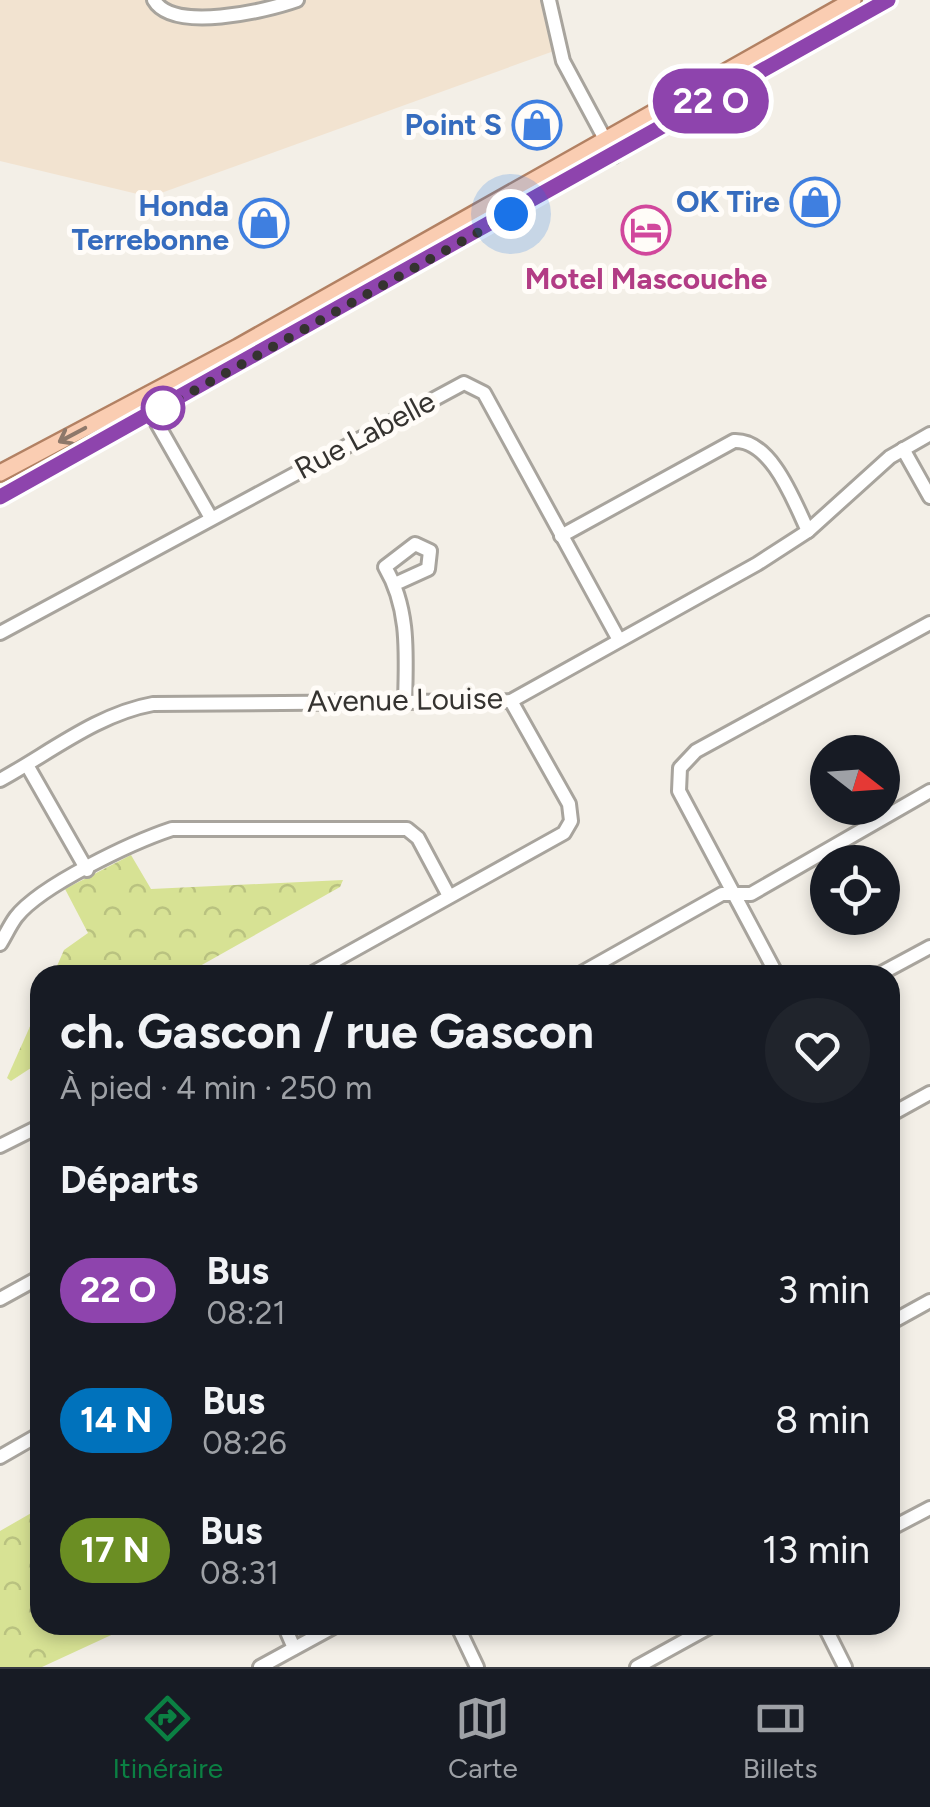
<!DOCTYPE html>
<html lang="fr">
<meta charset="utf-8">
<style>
:root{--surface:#171b24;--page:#20242c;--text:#f1f3f6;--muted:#9ea1a6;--line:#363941;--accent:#0b8043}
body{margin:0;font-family:Figtree,sans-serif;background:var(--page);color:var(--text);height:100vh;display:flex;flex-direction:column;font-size:38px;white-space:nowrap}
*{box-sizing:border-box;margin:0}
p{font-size:32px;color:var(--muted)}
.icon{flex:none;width:55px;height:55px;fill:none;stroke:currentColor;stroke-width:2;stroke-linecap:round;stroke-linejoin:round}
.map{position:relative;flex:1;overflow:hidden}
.panel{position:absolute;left:30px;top:965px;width:870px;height:670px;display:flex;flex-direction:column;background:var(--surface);border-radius:30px;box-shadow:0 5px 15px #0003}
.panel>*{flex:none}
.badge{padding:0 20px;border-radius:32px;font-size:35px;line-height:65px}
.needle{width:65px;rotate:107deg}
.buttons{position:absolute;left:810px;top:735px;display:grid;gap:20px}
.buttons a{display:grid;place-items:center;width:90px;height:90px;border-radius:50%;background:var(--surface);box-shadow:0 5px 15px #0003;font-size:50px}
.you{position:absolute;width:50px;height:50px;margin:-25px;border:8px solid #fff;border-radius:50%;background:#1a73e8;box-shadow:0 0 0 15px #1a73e833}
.map>.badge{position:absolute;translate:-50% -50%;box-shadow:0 0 0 5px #fff}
h2{padding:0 30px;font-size:38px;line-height:90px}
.round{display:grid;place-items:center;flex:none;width:105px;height:105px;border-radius:52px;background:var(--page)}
.head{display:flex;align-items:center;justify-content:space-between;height:170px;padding:0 30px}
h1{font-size:48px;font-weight:700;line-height:75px}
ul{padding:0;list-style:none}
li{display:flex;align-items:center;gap:30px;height:130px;padding:0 30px}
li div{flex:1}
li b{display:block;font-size:38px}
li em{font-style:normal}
li .badge{min-width:110px;font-weight:700;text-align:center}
.tabs{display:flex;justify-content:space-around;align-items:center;height:140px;border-top:2px solid var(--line);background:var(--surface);font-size:28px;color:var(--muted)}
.tabs a{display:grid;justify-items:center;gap:5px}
.tabs .current{color:var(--accent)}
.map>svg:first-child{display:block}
.industrial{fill:#f2e3d0}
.forest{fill:url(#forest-crowns)}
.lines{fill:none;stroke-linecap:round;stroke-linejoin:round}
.minor-casing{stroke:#a8a49d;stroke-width:18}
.major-casing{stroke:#b28163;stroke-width:20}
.minor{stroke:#fff;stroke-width:12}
.major{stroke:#facdb2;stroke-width:15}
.oneway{stroke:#8e786a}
.line-casing{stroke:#fff;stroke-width:22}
.line{stroke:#8e44ad;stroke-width:15}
.walk{stroke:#353330;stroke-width:10;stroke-dasharray:0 18}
.stop-dot{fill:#fff;stroke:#8e44ad;stroke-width:5}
.labels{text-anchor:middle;stroke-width:10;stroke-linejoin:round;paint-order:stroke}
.shop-label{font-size:30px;font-weight:bold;fill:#366cbe;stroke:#fffcf8;text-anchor:end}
.hotel-label{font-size:30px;font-weight:bold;fill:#b23c85;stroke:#fffcf8}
.street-label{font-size:30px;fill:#353330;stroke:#fffcf8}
</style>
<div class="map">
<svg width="930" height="1667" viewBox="0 0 930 1667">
<defs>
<pattern id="forest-crowns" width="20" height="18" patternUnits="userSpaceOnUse" patternTransform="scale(2.5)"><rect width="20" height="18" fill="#d7e294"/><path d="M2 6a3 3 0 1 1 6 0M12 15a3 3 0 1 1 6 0" fill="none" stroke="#b9c280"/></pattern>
</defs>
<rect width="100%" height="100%" fill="#f3efe7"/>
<polygon class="industrial" points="0,0 544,0 554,51 150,197 0,161"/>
<g class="forest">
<polygon points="131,855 151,889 343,880 340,887 184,975 53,975 64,950 88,933 65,889"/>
<polygon points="40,1004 40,1062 11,1081 7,1078"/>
<polygon points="40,1508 40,1625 133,1625 42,1667 0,1667 0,1531"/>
</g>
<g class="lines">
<g class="minor-casing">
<g id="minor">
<path d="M154 0C173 33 266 11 297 0"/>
<polyline points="549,0 563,61 614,156"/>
<polyline points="146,404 211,518"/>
<polyline points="903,449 930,497"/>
<path d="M561 536 734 441C771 439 794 501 808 531"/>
<path d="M395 584 428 569 430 551 415 544 385 567C410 609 406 656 405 703"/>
<polyline points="0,633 464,383 484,393 619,640"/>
<polyline points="27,765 87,870"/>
<path d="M0 780C48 754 97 714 153 704L511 701 757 564 808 531 890 457 930 434"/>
<path d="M0 944C5 936 10 925 16 917 41 885 133 842 172 829H407L418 838 449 896"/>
<polyline points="309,975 564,833 571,821 569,804 511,701"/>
<polyline points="578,975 722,894 751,894 930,791"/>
<polyline points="777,975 679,791 680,768 696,751 930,623"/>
<polyline points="878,975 930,947"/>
<polyline points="890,1115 930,1093"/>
<polyline points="0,1146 40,1126"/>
<polyline points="0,1299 40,1277"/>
<polyline points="890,1323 930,1301"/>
<polyline points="0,1457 40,1434"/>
<polyline points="890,1529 930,1508"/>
<polyline points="284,1625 294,1648"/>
<polyline points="457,1625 477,1667"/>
<polyline points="824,1625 845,1667"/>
<polyline points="260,1667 337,1625"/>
<polyline points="637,1667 713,1625"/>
</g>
</g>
<g class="major-casing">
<g id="major">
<polyline points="0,473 238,347 853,0"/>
<polyline points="0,497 888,0"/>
</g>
</g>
<use href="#minor" class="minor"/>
<use href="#major" class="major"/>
</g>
<defs><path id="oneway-shaft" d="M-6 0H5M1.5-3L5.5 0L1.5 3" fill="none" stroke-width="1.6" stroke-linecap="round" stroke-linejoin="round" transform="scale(2.5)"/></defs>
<use class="oneway" href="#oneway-shaft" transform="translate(72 435) rotate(152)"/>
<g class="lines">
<g class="line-casing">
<polyline id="line" points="0,497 888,0"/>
</g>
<use href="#line" class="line"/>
<polyline class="walk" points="163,408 511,214"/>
</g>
<defs>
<g id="shop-ring" transform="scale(2.5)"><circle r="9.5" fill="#fffcf8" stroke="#3f7fe0" stroke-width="1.5"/><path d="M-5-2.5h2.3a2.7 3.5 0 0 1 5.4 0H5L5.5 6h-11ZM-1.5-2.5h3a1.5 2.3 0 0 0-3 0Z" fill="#3f7fe0"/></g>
<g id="hotel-ring" transform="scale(2.5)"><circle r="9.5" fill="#fffcf8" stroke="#d1479c" stroke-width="1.5"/><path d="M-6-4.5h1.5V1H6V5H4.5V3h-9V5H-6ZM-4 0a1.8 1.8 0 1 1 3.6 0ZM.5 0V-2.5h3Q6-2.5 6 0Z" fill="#d1479c"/></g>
</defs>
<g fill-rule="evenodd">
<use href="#shop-ring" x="537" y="125"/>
<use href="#shop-ring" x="815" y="202"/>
<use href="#shop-ring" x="264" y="223"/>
<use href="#hotel-ring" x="646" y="230"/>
</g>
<circle class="stop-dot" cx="163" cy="408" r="20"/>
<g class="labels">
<g class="shop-label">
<text x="502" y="135">Point S</text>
<text x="780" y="212">OK Tire</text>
<text x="229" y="216">Honda<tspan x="229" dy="34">Terrebonne</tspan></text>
</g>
<g class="hotel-label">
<text x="646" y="289">Motel Mascouche</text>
</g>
<g class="street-label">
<text transform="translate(365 435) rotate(-28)" y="10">Rue Labelle</text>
<text transform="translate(405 700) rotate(-1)" y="10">Avenue Louise</text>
</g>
</g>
</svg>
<div class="buttons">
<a><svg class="needle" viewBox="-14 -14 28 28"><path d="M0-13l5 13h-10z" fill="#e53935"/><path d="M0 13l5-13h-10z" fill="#9ea1a6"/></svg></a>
<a><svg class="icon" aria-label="locate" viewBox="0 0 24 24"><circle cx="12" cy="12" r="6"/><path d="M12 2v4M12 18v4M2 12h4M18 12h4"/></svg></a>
</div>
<div class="you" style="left:511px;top:214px"></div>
<b class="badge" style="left:711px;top:101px;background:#8e44ad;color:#fff">22 O</b>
<section class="panel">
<div class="head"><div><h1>ch. Gascon / rue Gascon</h1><p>À pied · 4 min · 250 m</p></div><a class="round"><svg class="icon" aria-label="heart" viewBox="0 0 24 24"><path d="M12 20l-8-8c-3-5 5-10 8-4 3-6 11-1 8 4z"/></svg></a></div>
<h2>Départs</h2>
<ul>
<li><span class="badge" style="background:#8e44ad;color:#fff">22 O</span><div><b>Bus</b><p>08:21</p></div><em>3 min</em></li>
<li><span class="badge" style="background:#0072bc;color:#fff">14 N</span><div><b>Bus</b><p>08:26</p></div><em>8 min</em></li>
<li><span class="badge" style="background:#6b8e23;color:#fff">17 N</span><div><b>Bus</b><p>08:31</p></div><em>13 min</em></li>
</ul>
</section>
</div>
<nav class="tabs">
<a class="current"><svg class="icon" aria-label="directions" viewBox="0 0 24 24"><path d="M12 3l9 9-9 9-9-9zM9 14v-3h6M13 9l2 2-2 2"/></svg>Itinéraire</a>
<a><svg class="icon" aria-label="map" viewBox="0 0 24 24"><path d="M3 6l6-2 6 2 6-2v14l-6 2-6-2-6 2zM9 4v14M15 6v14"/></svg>Carte</a>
<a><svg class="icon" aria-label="tickets" viewBox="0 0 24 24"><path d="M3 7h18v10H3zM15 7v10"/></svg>Billets</a>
</nav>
